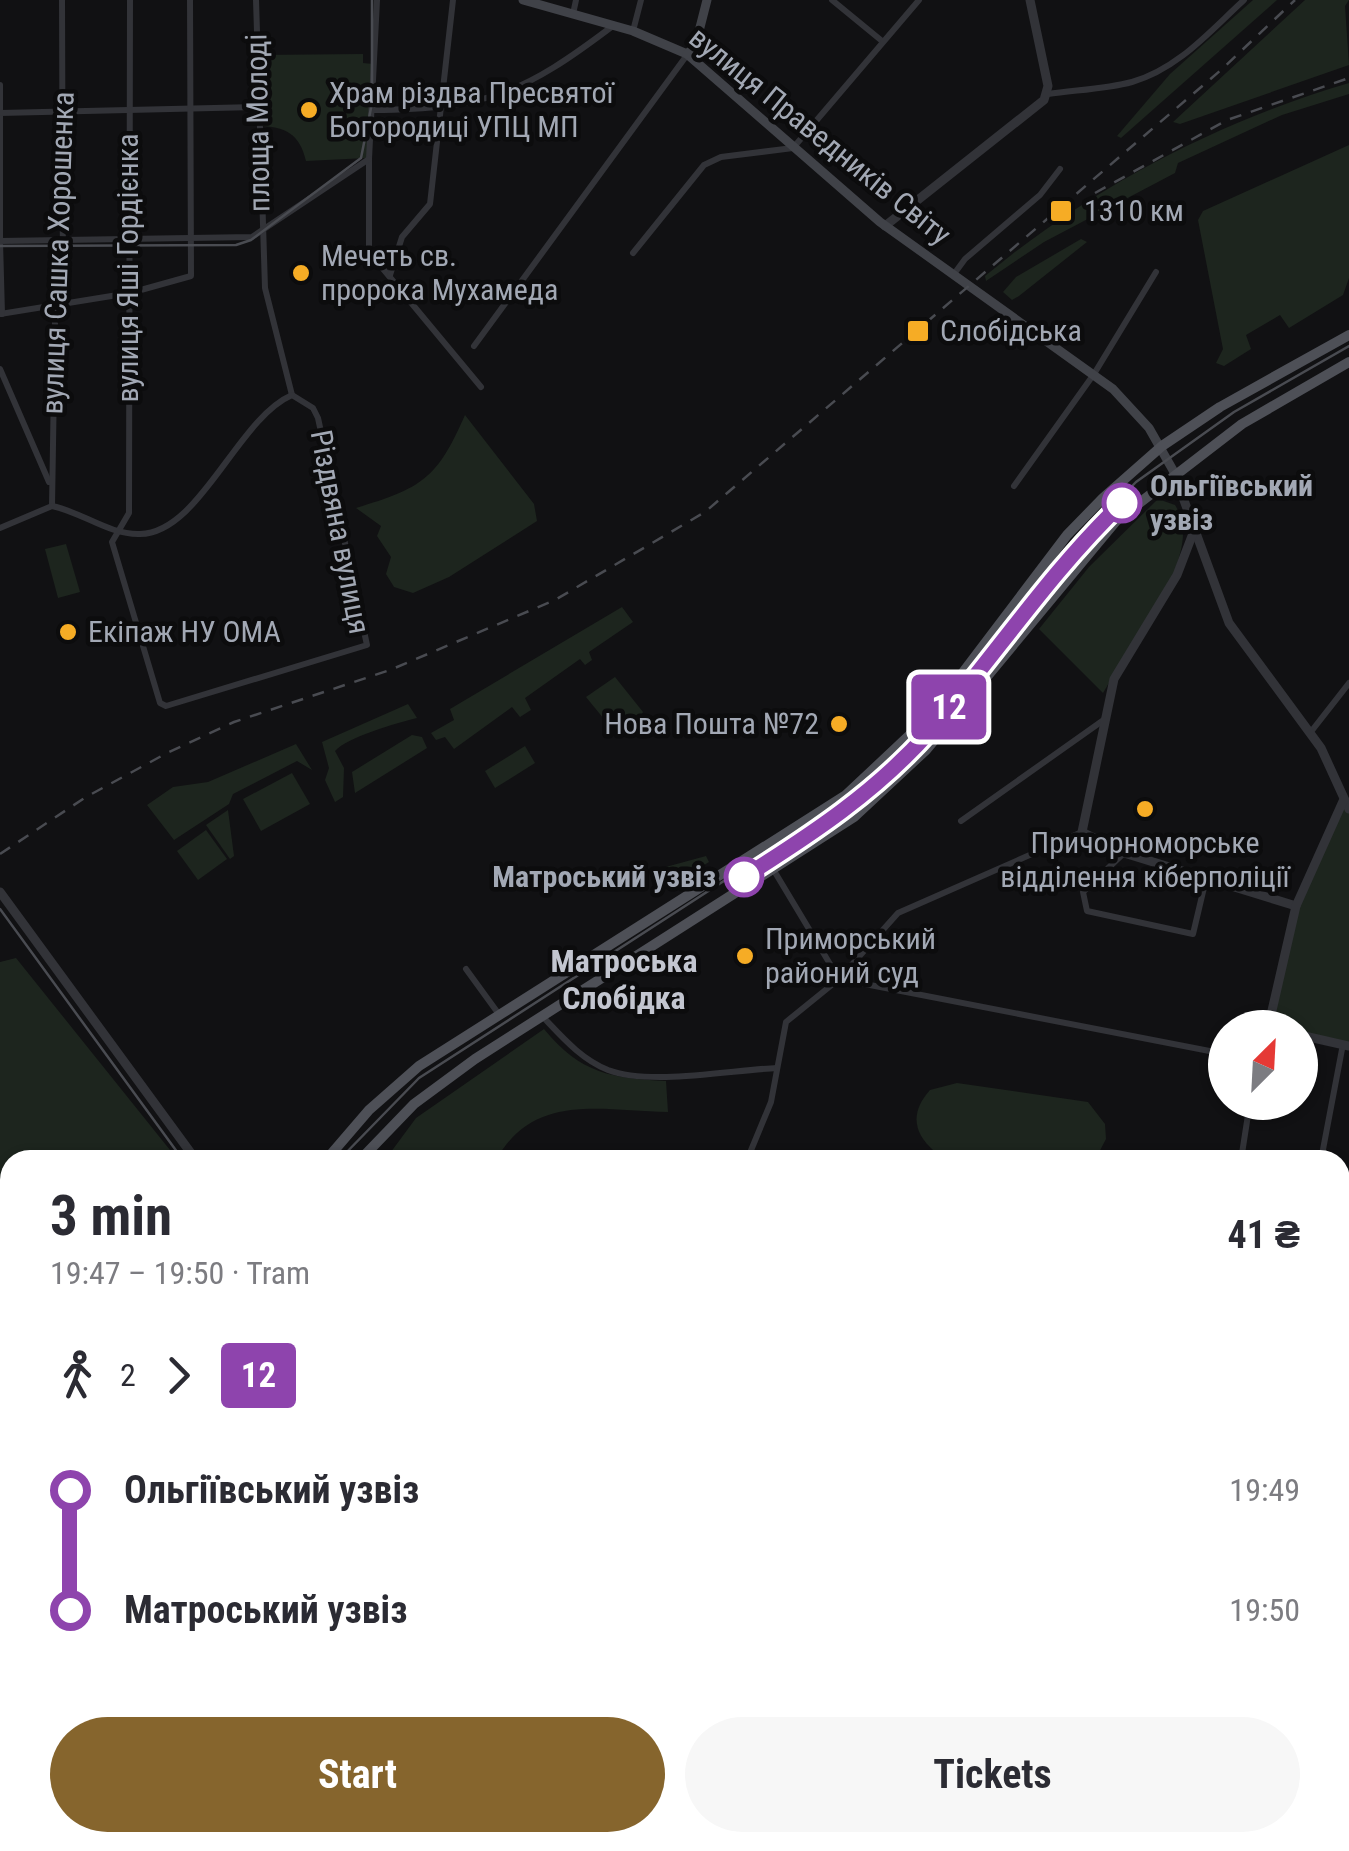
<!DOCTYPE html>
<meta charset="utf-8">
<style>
:root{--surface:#fff;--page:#f7f7f7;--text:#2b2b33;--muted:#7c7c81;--accent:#86652d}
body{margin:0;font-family:"Roboto Condensed",sans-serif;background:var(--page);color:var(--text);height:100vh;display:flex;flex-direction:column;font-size:38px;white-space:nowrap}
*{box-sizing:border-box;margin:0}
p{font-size:32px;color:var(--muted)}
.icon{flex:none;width:55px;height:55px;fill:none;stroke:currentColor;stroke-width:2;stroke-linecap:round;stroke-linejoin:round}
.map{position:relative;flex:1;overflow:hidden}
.drawer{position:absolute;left:0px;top:1150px;width:1350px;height:702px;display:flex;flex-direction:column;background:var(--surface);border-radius:30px 30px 0 0;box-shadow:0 2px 8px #0004}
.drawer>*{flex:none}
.badge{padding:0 20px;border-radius:8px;font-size:35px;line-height:65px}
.needle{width:65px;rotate:24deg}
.controls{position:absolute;left:1208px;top:1010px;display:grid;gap:20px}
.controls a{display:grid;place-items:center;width:110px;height:110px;border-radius:50%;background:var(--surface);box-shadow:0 2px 8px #0004;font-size:50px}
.map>.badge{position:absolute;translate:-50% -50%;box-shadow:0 0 0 5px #fff}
.legs{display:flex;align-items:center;gap:15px;height:110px;padding:0 50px;font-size:32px}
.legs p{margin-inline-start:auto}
.overview{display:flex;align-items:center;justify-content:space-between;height:170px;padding:0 50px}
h1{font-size:55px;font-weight:700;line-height:75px}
.action{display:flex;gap:20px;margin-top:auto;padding:20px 50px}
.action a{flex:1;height:115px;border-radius:60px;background:var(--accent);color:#fff;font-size:40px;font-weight:700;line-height:115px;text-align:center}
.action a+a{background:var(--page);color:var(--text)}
ul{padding:0 50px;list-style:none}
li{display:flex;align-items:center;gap:35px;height:120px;font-size:38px}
li i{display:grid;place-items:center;width:15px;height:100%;margin:0 12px;background:currentColor}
li i::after{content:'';width:25px;height:25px;margin:-12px;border:8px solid;border-radius:50%;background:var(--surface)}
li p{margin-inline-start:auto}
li:first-child i{background:linear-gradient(#0000 50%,currentColor 0)}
li:last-child i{background:linear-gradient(currentColor 50%,#0000 0)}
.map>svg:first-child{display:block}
.green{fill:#1d251e}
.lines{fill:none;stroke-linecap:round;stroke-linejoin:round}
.minor{stroke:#323338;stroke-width:6}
.tertiary{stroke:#323338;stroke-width:9}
.secondary{stroke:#404248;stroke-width:9}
.primary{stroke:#4e5057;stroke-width:10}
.tram{stroke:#494b51;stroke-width:2.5}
.rail{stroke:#494b51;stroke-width:2.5;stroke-dasharray:12 10;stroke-linecap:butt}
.line-1-casing{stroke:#fff;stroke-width:22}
.line-1{stroke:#8e44ad;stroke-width:15}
.poi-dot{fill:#f6ac25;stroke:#0c0c0d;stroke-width:4}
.stop-1-dot{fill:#fff;stroke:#8e44ad;stroke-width:5}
.labels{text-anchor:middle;stroke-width:9;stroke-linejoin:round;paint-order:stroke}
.poi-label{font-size:30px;fill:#a2a8b4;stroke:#0c0c0d;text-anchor:start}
.street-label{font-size:30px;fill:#a2a8b4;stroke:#0c0c0d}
.stop-label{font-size:30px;font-weight:bold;fill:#a2a8b4;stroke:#0c0c0d;text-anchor:start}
.neighbourhood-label{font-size:32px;font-weight:bold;fill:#c3c6d0;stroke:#0c0c0d}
</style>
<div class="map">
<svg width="1349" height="1851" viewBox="0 0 1349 1851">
<rect width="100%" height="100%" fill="#111113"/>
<g class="green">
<polygon points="1253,0 1277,0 1121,138 1117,136 1170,74"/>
<polygon points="1305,0 1349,0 1345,6 1349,65 1180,124 1173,122"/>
<path d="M363 54V63L373 64 367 158 306 161C300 134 285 126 258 126L259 55Z"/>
<path d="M1349 83V94L1282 115 1178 163 1175 173 1044 242 986 281 985 276C1091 188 1216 122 1349 83Z"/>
<polygon points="1349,145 1349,278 1343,295 1289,328 1280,315 1246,335 1251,349 1224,366 1216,363 1223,349 1198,220 1203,211"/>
<polygon points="1081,239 1087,242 1019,296 1012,300 1003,292 1016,277"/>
<path d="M465 415 534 504 537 521 449 577 413 593 394 587 386 574 391 557 377 536 381 526 356 508C422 488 437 479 465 415Z"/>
<path d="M1158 499 1175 505C1189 527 1182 550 1174 573L1103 693 1039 629 1089 567Z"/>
<polygon points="66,544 80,592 58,598 45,549"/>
<polygon points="622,607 633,622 589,652 592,660 585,665 580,659 525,698 531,710 520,717 512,707 454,749 445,737 436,740 431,733 454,720 450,709"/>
<polygon points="615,677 643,712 636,726 617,735 586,697"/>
<path d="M408 704 417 718C397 723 347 737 335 751L344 768 343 797 335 802 325 780 329 768 322 742Z"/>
<polygon points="412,735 422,737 427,748 355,793 352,772"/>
<polygon points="296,744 312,770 297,761 233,794 229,804 174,840 147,805 173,787 208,782"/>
<polygon points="525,746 535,763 495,788 485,771"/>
<polygon points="292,773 310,804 261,831 243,799"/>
<polygon points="1344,799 1349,809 1349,1046 1300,1035 1300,1028 1268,1028 1296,906"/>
<polygon points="228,810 234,856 230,859 206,825"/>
<polygon points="206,830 227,859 198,880 177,851"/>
<polygon points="706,856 709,862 668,887 662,868"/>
<polygon points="16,958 178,1160 10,1160 10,1648 0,1664 0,962"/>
<path d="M544 1029C581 1074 611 1078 666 1081L668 1112C601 1111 534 1092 496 1160H385L416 1118Z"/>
<path d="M957 1083 1088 1102 1105 1124 1106 1139 1095 1160H980L934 1151C912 1132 911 1111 930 1090Z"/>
</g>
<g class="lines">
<g class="minor">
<polyline points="130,0 129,513 112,542 160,703 166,706 367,645 318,418 313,408 292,395"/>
<polyline points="256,0 265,288 292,395"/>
<polyline points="377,0 369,159 369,252 481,387"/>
<polyline points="832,0 882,41"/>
<polyline points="573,14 576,0"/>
<polyline points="633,31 641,0"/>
<polyline points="0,85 0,240"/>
<path d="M1048 94C1075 90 1106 89 1132 82 1178 69 1210 31 1244 0"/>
<path d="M373 110C487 109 523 94 614 25"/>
<polyline points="0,113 258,107"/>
<polyline points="633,253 704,165 721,157 793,148 919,0"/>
<polyline points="954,274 965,259 1040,195 1060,169"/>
<polyline points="390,275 402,237 430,204 453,0"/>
<polyline points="0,314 130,293 191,276 190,0"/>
<polyline points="2,314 0,241 252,237 369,159"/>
<polyline points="474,346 687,55"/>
<polyline points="0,369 49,482"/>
<polyline points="1014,486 1094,374 1156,272"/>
<polyline points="52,506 55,322 63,289 62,0"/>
<path d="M0 528 52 506C82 512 109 535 140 534 200 533 237 419 292 395"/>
<polyline points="1310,733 1349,683"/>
<polyline points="961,821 1105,719"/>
<polyline points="1124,853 1083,892 1087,911 1193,934 1206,879"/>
<polyline points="773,869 839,979 1225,1054"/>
<polyline points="466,969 498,1013"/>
<path d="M543 1017C563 1038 581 1059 608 1070 651 1086 731 1070 777 1068"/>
<polyline points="747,1160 771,1102 786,1022 839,979 898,913 1082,832"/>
<polyline points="1241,1160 1250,1102"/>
<polyline points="1321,1160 1343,1044"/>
<polyline points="1340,1315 1349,1315"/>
<polyline points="1340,1530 1349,1530"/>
<polyline points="1347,1681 1349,1669"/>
<polyline points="323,1851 328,1842"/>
<polyline points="1112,1851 1114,1842"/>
<polyline points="1186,1851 1188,1842"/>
</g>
<g class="tertiary">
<polyline points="885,226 1044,100 1048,86 1030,0"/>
<polyline points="1174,473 1229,623 1321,748 1349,809"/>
<polyline points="1195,528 1177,575 1114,679 1082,832 1124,853 1296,906"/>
<polyline points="0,892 196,1160"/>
<polyline points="1268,1028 1296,906 1344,799"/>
<polyline points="1300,1035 1349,1046"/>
<polyline points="0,1805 10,1809"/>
<polyline points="85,1842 105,1851"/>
<polyline points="567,1842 587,1851"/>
</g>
<g class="secondary">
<polyline points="523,0 633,31 687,54 880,222 1113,389 1149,428 1174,472"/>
<polyline points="687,54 695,47 707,0"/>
<polyline points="1340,1410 1349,1369"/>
<polyline points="1252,1851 1253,1842"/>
</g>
<g class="primary">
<polyline points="326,1160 369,1110 419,1066 846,795 930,716 1067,535 1103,498 1162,446 1220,407 1349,335"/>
<polyline points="360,1160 414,1104 475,1059 854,817 926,750 1116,521 1242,424 1349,362"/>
<polyline points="0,1705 10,1689"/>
<polyline points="0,1756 10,1739"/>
</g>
<g class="tram">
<polyline points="0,246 236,245 251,240 361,158 372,103 372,0"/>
<polyline points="0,909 183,1160"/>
<polyline points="339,1160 419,1078 860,793 925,728 1063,558 1136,482 1234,412 1349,346"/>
<polyline points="1340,1396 1349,1355"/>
<polyline points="1340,1429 1349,1388"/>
<polyline points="540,1842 560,1851"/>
<polyline points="1254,1851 1255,1842"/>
</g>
<g class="rail">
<polyline points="1095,193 1227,120 1349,78"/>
<polyline points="0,854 86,797 167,753 234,722 390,670 555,600 705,512 1221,70 1295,0"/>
</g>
</g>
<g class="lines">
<g class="line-1-casing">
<path id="line-1" d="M744 877C812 834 876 792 930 731 995 656 1050 572 1122 503"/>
</g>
<use href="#line-1" class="line-1"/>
</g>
<g class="poi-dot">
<circle cx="309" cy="110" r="10"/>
<rect x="1049" y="199" width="24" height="24" rx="5"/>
<circle cx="301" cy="273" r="10"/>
<rect x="906" y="319" width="24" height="24" rx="5"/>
<circle cx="68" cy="632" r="10"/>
<circle cx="839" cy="724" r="10"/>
<circle cx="1145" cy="809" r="10"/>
<circle cx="745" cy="956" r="10"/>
</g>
<g class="stop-1-dot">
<circle cx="1122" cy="503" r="18"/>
<circle cx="744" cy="877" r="18"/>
</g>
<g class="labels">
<g class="poi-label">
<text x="329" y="103">Храм різдва Пресвятої<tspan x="329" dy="34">Богородиці УПЦ МП</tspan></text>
<text x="1084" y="221">1310 км</text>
<text x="321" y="266">Мечеть св.<tspan x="321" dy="34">пророка Мухамеда</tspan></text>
<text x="940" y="341">Слобідська</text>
<text x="88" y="642">Екіпаж НУ ОМА</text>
<text x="819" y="734" text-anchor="end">Нова Пошта №72</text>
<text x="1145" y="853" text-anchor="middle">Причорноморське<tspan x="1145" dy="34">відділення кіберполіції</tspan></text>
<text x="765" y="949">Приморський<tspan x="765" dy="34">районий суд</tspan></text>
</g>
<g class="street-label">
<text transform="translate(258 123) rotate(-91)" y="10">площа Молоді</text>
<text transform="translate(820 136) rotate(39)" y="10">вулиця Праведників Світу</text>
<text transform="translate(58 253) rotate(-88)" y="10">вулиця Сашка Хорошенка</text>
<text transform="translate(128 268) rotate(-90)" y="10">вулиця Яші Гордієнка</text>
<text transform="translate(340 532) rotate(79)" y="10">Різдвяна вулиця</text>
</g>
<g class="stop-label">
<text x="1150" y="496">Ольгіївський<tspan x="1150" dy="34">узвіз</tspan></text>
<text x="716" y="887" text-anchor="end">Матроський узвіз</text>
</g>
<g class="neighbourhood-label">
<text x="624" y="972">Матроська<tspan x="624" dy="37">Слобідка</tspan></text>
</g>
</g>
</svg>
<div class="controls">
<a><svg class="needle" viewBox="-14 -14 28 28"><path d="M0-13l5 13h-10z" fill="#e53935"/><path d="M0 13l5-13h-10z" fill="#7c7c81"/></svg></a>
</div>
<b class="badge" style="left:949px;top:707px;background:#8e44ad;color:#fff">12</b>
<section class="drawer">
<div class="overview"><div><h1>3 min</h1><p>19:47 – 19:50 · Tram</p></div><b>41 ₴</b></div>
<div class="legs"><svg class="icon" aria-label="walk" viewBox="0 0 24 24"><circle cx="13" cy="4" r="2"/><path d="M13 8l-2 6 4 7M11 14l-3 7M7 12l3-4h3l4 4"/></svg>2<svg class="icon" aria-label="forward" viewBox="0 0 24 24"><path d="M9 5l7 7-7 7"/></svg><b class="badge" style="background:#8e44ad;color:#fff">12</b></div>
<ul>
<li><i style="color:#8e44ad"></i><b>Ольгіївський узвіз</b><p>19:49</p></li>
<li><i style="color:#8e44ad"></i><b>Матроський узвіз</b><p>19:50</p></li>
</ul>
<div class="action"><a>Start</a><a>Tickets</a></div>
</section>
</div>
